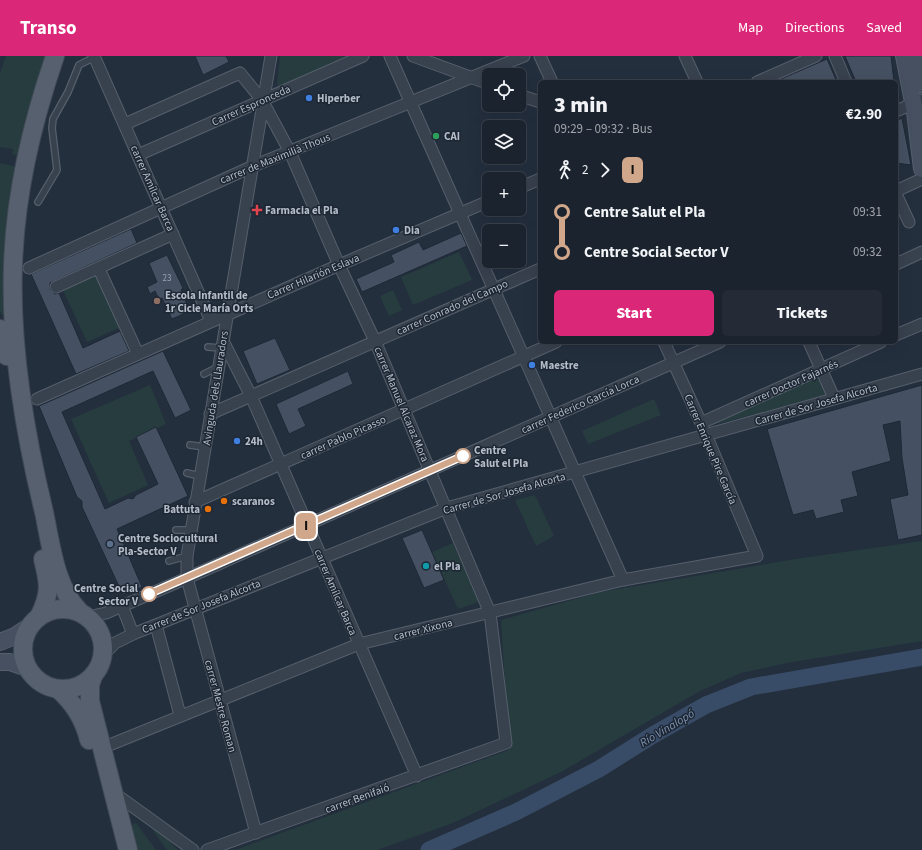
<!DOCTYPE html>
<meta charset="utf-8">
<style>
:root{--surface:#1b232e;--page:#242b36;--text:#f1f3f6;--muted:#a0a4aa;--line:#39404a;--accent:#db2777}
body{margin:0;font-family:"Source Sans 3",sans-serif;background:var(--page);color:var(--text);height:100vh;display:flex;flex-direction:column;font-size:15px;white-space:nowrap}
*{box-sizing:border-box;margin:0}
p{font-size:13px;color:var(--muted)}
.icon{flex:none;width:22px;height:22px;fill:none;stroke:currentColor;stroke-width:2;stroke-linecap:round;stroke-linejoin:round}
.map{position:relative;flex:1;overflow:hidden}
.panel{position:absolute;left:538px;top:24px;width:360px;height:264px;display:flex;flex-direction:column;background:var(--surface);border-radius:6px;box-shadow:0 4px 16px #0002,0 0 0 1px var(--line)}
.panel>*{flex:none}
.badge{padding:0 8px;border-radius:6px;font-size:14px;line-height:26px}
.tools{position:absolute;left:482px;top:12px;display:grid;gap:8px}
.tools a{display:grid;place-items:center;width:44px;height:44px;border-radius:6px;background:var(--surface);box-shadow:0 4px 16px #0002,0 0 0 1px var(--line);font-size:20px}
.map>.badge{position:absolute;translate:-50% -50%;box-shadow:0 0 0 2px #fff}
.legs{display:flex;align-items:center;gap:6px;height:44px;padding:0 16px;font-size:13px}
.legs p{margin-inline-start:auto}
.headline{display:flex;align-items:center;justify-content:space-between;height:68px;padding:0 16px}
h1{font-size:22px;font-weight:800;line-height:30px}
.primary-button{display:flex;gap:8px;margin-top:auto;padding:8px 16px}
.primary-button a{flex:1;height:46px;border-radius:6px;background:var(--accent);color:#fff;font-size:16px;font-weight:800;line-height:46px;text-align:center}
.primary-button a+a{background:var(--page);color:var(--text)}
ul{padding:0 16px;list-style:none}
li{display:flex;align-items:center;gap:14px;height:40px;font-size:15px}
li i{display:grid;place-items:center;width:6px;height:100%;margin:0 5px;background:currentColor}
li i::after{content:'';width:10px;height:10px;margin:-5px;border:3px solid;border-radius:50%;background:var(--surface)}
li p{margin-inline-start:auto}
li:first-child i{background:linear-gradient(#0000 50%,currentColor 0)}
li:last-child i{background:linear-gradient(currentColor 50%,#0000 0)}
header{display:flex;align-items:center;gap:24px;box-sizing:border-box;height:56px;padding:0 20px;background:var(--accent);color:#fff}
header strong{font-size:19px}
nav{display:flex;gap:22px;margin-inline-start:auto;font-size:14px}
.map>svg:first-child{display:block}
.green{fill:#263c3f}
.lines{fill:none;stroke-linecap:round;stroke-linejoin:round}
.river{stroke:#394c67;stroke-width:17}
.building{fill:#455162;stroke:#1f2835}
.lane-casing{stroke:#565f6c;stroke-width:8}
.street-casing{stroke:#565f6c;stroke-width:13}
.secondary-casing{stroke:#565f6c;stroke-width:18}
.primary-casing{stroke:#414a57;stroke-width:20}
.lane{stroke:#38414e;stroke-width:5.5}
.street{stroke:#38414e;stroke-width:11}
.secondary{stroke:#465061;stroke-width:16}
.primary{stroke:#56606e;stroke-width:18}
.line-1-casing{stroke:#fff;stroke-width:9}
.line-1{stroke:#d0a78b;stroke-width:6}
.shop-dot{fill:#3f7fe0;stroke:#1d2633;stroke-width:1.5}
.leisure-dot{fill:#2e9e5b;stroke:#1d2633;stroke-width:1.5}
.health-dot{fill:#e0444e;stroke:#1d2633;stroke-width:1.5}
.education-dot{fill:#8d6e63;stroke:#1d2633;stroke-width:1.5}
.stop-1-dot{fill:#fff;stroke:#d0a78b;stroke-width:2}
.food-dot{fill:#e8710a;stroke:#1d2633;stroke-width:1.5}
.service-dot{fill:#5c6f8a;stroke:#1d2633;stroke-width:1.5}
.culture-dot{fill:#0f9aa8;stroke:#1d2633;stroke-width:1.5}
.labels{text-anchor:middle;stroke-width:3;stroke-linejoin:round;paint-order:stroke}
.number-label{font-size:9px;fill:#98a1af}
.poi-label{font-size:11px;font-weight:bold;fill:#b4bcc9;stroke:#1d2633;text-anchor:start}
.street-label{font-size:11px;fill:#b4bcc9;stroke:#1d2633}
.stop-label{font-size:11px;font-weight:bold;fill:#b4bcc9;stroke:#1d2633;text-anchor:start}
.water-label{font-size:12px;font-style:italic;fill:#7c92b1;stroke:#1d2633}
</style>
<header>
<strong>Transo</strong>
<nav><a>Map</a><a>Directions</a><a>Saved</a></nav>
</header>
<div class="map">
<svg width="922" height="794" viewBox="0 0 922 794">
<rect width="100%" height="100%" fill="#242f3e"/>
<g class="green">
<polygon points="6,0 48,0 20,100 12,98 13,93 0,91 0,17"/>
<polygon points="280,0 355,0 282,30 277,29"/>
<polygon points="0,107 18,111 9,266 0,256"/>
<polygon points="459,196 472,224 413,249 401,221"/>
<polygon points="97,216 121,271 87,286 62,232"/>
<polygon points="393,234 402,254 389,260 380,240"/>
<polygon points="818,321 827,340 708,370"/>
<polygon points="150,329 166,368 129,385 148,429 109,447 71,363"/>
<polygon points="654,343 661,359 588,388 582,375"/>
<polygon points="535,439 554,480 536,490 515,444"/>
<polygon points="922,485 922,585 787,607 741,617 700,635 561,716 453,767 377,794 235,794 509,694 501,564 600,536 802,502"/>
<polygon points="453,487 479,546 458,553 432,496"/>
<polygon points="149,765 178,794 167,794 154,776"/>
<polygon points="136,767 156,794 136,794 130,770"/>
</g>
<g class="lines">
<polyline class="river" points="429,794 516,756 599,713 653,679 706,649 751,631 922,601"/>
</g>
<g class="building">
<polygon points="195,0 226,0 229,6 203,19"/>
<polygon points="845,0 891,0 894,26 856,26"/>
<polygon points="827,3 837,26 774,26 820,6"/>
<polygon points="902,62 911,109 896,107 896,65"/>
<polygon points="131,173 137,187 50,227 50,234 55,238 59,237 83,292 120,275 129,295 76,318 31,218"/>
<polygon points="461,177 467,190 362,236 356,223 394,206 391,199 419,186 423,194"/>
<polygon points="167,199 183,232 181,234 190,255 172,263 162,242 159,243 155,235 150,238 147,231 157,226 149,207"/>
<polygon points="275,282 290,314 257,328 243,295"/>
<polygon points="163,295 191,354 175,362 153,315 62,356 105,453 128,442 133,443 136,439 158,428 136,381 156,371 188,440 117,473 142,531 123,539 82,451 82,445 77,441 39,350"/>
<polygon points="348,315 353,328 298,353 306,370 289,378 276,348"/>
<polygon points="922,329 922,479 898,484 890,443 908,439 902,402 900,365 883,369 891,405 852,416 858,440 841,444 844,456 816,463 813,454 793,459 767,373"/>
<polygon points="422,474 444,524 424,532 402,482"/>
</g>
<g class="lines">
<g class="lane-casing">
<g id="lane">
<polyline points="38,146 57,114 52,72 53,63 68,36 79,9 95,1"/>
<polyline points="208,291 222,292"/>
<polyline points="204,318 218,311"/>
<polyline points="190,389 205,391"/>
<polyline points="187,417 200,420"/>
<polyline points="176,474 190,474"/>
<polyline points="169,505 187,500"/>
</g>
</g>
<g class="street-casing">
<g id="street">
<polyline points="94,0 211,265"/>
<polyline points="390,0 623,524"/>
<polyline points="413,0 489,28"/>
<polyline points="540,0 552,26"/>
<polyline points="685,0 697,26"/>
<polyline points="835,0 846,26"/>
<polyline points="757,26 816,0"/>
<polyline points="519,39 540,46"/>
<polyline points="896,55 922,44"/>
<polyline points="125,68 240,17 262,44 290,96 339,209 375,285 490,557 506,687 207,794"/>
<polyline points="138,99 363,0"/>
<polyline points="519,132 540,123"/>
<polyline points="896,135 922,123"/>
<polyline points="896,138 909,166"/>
<polyline points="896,208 922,196"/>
<polyline points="29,212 251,111 524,0"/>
<polyline points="99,213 138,298"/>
<polyline points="56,231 173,178"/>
<polyline points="896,279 922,268"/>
<polyline points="809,286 834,342"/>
<polyline points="224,287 251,340 417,720"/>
<polyline points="37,343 339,209 489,145"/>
<polyline points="210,358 540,213"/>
<polyline points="701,367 881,286"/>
<polyline points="195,446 556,286"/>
<polyline points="122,550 133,578"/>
<polyline points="88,561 106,557 187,522 720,286"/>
<polyline points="156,569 180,659"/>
<polyline points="104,598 115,587 133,578 447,452 922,318"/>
<polyline points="102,692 359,588 623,524 757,500 701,367 664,286"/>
<polyline points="114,737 193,794"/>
<polyline points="256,777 187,522 187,500 271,0"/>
</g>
</g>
<g class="secondary-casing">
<g id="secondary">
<polyline points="904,0 915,56 922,113"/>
<polyline points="917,0 922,28"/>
<polyline points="0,586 15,580 30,570"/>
<polyline points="0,606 10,606 27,612"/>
</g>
</g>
<g class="primary-casing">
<g id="primary">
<path d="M55 0C32 67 15 139 13 210 10 291 25 378 44 456 51 489 55 530 79 555"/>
<polyline points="0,273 6,289 7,300"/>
<circle cx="63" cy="593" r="40"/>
<path d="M40 559C51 536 49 527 43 503"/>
<polyline points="93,620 90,629 90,645 128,794"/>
<path d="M58 633C74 647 84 663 89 684"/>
</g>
</g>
<use href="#lane" class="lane"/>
<use href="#street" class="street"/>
<use href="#secondary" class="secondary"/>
<use href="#primary" class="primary"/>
</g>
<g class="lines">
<g class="line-1-casing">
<polyline id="line-1" points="149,538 463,400"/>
</g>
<use href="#line-1" class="line-1"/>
</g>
<g class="shop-dot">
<circle cx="309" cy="42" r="4"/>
<circle cx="396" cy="174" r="4"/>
<circle cx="532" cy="309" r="4"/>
<circle cx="237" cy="385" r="4"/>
</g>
<circle class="leisure-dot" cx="436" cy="80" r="4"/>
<path class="health-dot" d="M255 148h4v4h4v4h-4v4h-4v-4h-4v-4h4z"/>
<circle class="education-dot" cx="157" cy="245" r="4"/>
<g class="stop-1-dot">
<circle cx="463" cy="400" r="7"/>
<circle cx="149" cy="538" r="7"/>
</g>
<g class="food-dot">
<circle cx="224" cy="445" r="4"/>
<circle cx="208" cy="453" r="4"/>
</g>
<circle class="service-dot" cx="110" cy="488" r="4"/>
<circle class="culture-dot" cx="426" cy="510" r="4"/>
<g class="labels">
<g class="number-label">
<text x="167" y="225">23</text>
</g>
<g class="poi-label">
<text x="317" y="46">Hiperber</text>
<text x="444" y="84">CAI</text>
<text x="265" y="158">Farmacia el Pla</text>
<text x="404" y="178">Dia</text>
<text x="165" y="243">Escola Infantil de<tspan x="165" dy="13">1r Cicle María Orts</tspan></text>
<text x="540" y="313">Maestre</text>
<text x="245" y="389">24h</text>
<text x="232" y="449">scaranos</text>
<text x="200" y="457" text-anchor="end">Battuta</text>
<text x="118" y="486">Centre Sociocultural<tspan x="118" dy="13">Pla-Sector V</tspan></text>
<text x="434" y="514">el Pla</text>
</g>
<g class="street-label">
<text transform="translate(251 49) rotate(-24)" y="4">Carrer Espronceda</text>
<text transform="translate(275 102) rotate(-22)" y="4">carrer de Maximilià Thous</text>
<text transform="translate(153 132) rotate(66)" y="4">carrer Amílcar Barca</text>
<text transform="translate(313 220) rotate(-23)" y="4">Carrer Hilarión Eslava</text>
<text transform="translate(452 251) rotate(-24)" y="4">carrer Conrado del Campo</text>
<text transform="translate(791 327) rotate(-24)" y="4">carrer Doctor Fajarnés</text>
<text transform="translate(215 332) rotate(-81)" y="4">Avinguda dels Llauradors</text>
<text transform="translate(402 348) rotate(67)" y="4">carrer Manuel Alcaraz Mora</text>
<text transform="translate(580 348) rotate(-24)" y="4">carrer Federico García Lorca</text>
<text transform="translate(816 348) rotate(-16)" y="4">Carrer de Sor Josefa Alcorta</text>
<text transform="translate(343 381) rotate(-24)" y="4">carrer Pablo Picasso</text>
<text transform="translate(711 393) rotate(67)" y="4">Carrer Enrique Pire García</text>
<text transform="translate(504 437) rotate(-16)" y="4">Carrer de Sor Josefa Alcorta</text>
<text transform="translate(336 536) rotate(67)" y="4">carrer Amílcar Barca</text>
<text transform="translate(201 550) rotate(-22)" y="4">Carrer de Sor Josefa Alcorta</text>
<text transform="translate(423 573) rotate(-14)" y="4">carrer Xixona</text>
<text transform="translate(221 650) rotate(75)" y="4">carrer Mestre Roman</text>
<text transform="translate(357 742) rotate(-20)" y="4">carrer Benifaió</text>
</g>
<g class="stop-label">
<text x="474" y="398">Centre<tspan x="474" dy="13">Salut el Pla</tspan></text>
<text x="138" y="536" text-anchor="end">Centre Social<tspan x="138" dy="13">Sector V</tspan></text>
</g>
<g class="water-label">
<text transform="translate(667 672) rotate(-31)" y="4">Río Vinalopó</text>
</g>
</g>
</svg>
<div class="tools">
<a><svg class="icon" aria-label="locate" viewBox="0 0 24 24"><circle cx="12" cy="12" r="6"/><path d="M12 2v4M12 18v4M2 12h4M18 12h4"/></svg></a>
<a><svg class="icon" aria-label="layers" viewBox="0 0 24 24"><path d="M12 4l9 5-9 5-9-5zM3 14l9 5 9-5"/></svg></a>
<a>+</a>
<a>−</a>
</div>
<b class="badge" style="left:306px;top:470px;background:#d0a78b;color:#111">I</b>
<section class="panel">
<div class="headline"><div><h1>3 min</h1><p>09:29 – 09:32 · Bus</p></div><b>€2.90</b></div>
<div class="legs"><svg class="icon" aria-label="walk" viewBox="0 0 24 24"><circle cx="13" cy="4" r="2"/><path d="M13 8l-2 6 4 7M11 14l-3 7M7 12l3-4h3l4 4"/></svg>2<svg class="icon" aria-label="forward" viewBox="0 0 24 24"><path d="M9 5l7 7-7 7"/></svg><b class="badge" style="background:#d0a78b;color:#111">I</b></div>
<ul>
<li><i style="color:#d0a78b"></i><b>Centre Salut el Pla</b><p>09:31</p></li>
<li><i style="color:#d0a78b"></i><b>Centre Social Sector V</b><p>09:32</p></li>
</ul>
<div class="primary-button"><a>Start</a><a>Tickets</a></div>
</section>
</div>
